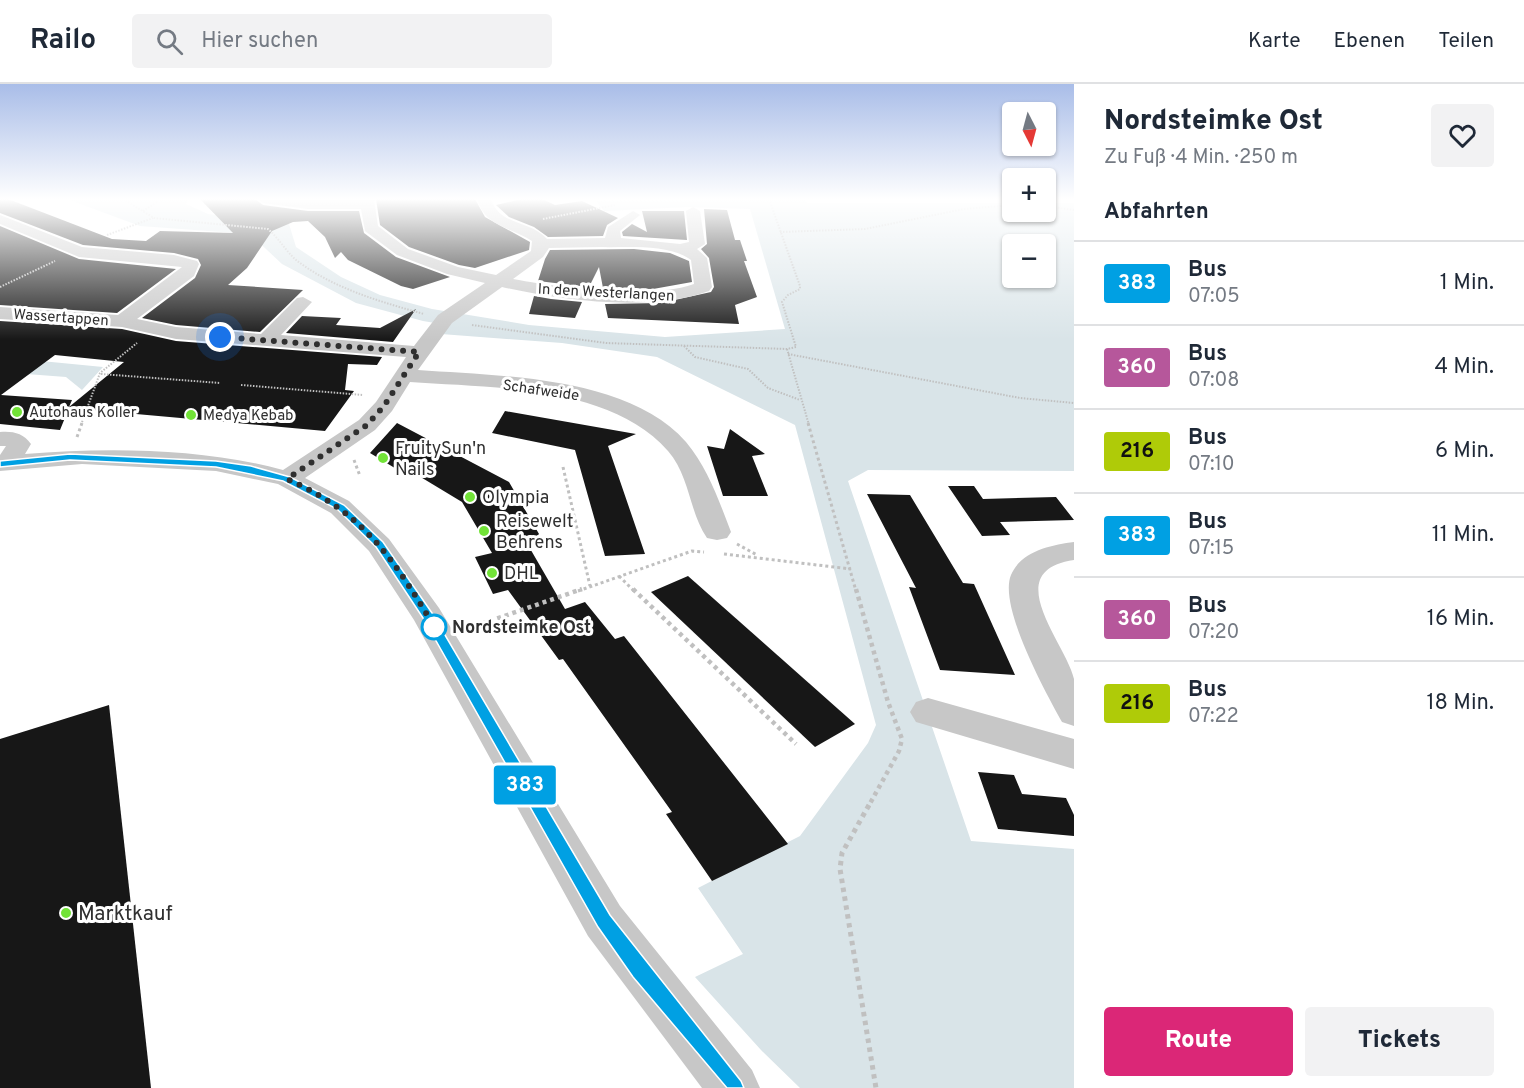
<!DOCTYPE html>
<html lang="de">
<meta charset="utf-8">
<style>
:root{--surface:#fff;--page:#f2f2f3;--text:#1f2937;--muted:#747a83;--line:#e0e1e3;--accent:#db2777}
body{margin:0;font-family:Overpass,sans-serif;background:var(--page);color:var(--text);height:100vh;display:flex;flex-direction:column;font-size:22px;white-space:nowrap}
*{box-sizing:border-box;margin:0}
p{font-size:20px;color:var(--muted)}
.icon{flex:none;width:33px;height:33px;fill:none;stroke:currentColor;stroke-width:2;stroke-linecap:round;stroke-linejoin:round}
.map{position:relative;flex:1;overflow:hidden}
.panel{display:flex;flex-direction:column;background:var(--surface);width:450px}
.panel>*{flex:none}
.badge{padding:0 12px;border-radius:4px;font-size:21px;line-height:39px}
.needle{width:39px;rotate:174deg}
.tools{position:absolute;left:1002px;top:18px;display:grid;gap:12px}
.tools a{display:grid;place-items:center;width:54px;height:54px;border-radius:6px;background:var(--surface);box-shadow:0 2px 4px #0004;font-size:30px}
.you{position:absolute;width:30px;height:30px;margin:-15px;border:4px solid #fff;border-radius:50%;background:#1a73e8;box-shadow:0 0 0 9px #1a73e833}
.map>.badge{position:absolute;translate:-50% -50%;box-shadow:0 0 0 3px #fff}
h2{padding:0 30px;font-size:22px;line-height:54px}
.round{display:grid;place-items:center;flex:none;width:63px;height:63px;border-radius:6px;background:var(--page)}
.head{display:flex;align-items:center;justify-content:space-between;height:102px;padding:0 30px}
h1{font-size:28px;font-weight:800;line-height:45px}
.action{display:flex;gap:12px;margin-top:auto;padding:12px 30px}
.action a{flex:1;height:69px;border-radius:6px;background:var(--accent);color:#fff;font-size:24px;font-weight:800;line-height:69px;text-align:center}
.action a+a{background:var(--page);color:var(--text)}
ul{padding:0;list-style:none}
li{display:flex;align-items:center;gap:18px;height:84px;padding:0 30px;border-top:2px solid var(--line)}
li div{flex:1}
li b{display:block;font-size:22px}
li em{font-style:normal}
li .badge{min-width:66px;font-weight:700;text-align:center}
header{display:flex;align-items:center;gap:36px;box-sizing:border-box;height:84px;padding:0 30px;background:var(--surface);border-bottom:2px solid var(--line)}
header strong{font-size:28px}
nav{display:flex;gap:33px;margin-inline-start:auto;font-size:21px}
.search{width:420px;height:54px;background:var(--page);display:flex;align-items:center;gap:15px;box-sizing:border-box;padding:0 21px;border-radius:6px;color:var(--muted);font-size:22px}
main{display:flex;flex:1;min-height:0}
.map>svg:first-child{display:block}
.green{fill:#d9e4e8;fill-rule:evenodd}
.building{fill:#171717;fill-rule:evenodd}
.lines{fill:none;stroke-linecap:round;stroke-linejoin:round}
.path-far3{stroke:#c0c0c0;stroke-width:2;stroke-dasharray:1.5 1.5;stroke-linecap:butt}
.path-far2{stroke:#c0c0c0;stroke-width:3;stroke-dasharray:3 3;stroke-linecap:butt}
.path-far1{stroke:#c0c0c0;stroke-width:4.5;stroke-dasharray:4 4;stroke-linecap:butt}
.path{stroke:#c0c0c0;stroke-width:5;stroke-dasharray:4.5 4.5;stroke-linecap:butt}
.minor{fill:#c7c7c7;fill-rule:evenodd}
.line{fill:#00a0e3;stroke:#fff;stroke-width:1.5}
.walk{stroke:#303030;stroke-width:6;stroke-dasharray:0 10.8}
.poi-dot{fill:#72e337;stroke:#fff;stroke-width:2}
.stop-dot{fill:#fff;stroke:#00a0e3;stroke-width:3}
.labels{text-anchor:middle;stroke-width:6;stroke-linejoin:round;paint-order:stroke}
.far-street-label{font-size:15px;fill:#303030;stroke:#fff}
.far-poi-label{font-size:15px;fill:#303030;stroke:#fff;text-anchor:start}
.poi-label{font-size:18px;fill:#303030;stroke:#fff;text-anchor:start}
.stop-label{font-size:18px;font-weight:bold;fill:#303030;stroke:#fff;text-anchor:start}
.near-poi-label{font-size:21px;fill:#303030;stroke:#fff;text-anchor:start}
</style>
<header>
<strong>Railo</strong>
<div class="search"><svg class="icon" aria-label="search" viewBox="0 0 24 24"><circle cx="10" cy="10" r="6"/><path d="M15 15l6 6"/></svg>Hier suchen</div>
<nav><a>Karte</a><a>Ebenen</a><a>Teilen</a></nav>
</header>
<main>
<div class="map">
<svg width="1074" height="1004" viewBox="0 0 1074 1004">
<rect width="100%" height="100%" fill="#fff"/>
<g class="green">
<path d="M67 115H189L186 120 208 130 289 140 296 163 341 193 380 211 432 225 529 241 665 253 785 245 750 125 688 123 604 127 596 117 804 115 807 119H1012V128H1046V119H1074V387L868 386 848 397 971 757 1074 765V1004H800L761 966 695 893 743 870 698 804 800 752 868 659 876 641 795 341 657 273 562 259 441 250 447 241 423 237 356 219 282 180 250 150 140 142ZM1012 160H1046V194H1012Z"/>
<polygon points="0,273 103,283 82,306 66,293 0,288"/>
</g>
<g class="building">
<polygon points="0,115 8,115 112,155 146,157 160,147 233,149 200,115 255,115 263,121 308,127 359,127 364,149 396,173 450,193 413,205 401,202 348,176 341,168 335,174 325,153 308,137 293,138 272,147 247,184 228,201 303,206 260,248 176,241 142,234 195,194 201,181 198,175 174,169 83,161 0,129"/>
<polygon points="376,115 475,115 485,133 530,158 529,166 475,184 459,181 409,163 380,141"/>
<polygon points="522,115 542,115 555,121 582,117 618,134 607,141 603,152 548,153 534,143 509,133 496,121"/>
<polygon points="704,125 727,126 735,156 740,156 747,177 744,177 757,213 735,221 739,240 608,234 605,220 661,219 711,208 714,203 709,174 701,165 707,160"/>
<polygon points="642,127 684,127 687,156 623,152 622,148 632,140 647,148"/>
<polygon points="0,142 79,175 176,185 117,229 0,221"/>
<polygon points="634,165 670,169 689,177 692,198 653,205 603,204 599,183 589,203 538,197 545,175 550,166"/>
<polygon points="534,212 551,215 582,218 575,234 529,230"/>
<polygon points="416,225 393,258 286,249 302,232 341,234 336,241 380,244"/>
<path d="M0 237 122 245 176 257 382 273 377 281 348 280 345 306 354 307 325 347 69 324 60 346 0 340ZM55 271 124 278 69 323 72 316 1 311Z"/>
<polygon points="505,327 636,350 608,362 645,470 605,472 575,366 492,349"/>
<polygon points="397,339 509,398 539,450 528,461 565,525 585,518 615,555 624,552 788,760 712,797 666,730 672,728 563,575 559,576 508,506 493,510 475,473 492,469 462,418 409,386 403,389 370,369"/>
<polygon points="730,345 765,370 752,372 768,412 723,412 707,362 724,365"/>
<polygon points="948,402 974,402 983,415 1056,413 1074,436 1000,438 1010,451 982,452"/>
<polygon points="867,410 910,411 963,499 974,500 1015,591 940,586 909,503 916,504"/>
<polygon points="688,492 855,640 815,663 651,508"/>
<polygon points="109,621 151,1004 0,1004 0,655"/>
<polygon points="978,688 1014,691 1022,710 1066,714 1074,731 1074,752 998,745"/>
</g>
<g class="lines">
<g class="path-far3">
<path d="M123 115 154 134 268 145C280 155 287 170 300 179 336 205 381 218 424 230"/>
<polyline points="1046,122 1074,126"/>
<polyline points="143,127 157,118 156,115"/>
<polyline points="543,135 615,121"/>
<polyline points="780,148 865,145 964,125 1012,121"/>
<polyline points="107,151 153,134"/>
<polyline points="0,203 55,177"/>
<polyline points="472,241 606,259 787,265 796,263 782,218 788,211 800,205 800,202 769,115"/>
<polyline points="684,262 695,273 748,285 768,304 800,316"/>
<polyline points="787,265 809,341"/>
<polyline points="788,270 1020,314 1074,319"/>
<polyline points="101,290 220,299"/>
<polyline points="241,301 363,311"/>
<polyline points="81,341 100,289 137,259"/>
</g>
<g class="path-far2">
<polyline points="808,339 856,507"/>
<polyline points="77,353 82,339"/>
<polyline points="354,376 360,392"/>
<polyline points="563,383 590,502"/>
<polyline points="737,460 757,471"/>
<polyline points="724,470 851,485"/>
<polyline points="619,492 634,507"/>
<polyline points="578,507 692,467 704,468"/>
</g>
<g class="path-far1">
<polyline points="633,505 796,660"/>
<polyline points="856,505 888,618 902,655 899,667 868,723"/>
<polyline points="467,545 582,505"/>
</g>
<polyline class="path" points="869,721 842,769 840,785 876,1004"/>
<g class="minor">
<path d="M257 115H374L378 142 408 165 458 183 496 191 531 167 532 157C511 143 485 143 477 115H491C499 142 531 136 547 155L605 154 608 143 633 127 640 131 620 147 621 154 680 160 689 158 686 127 693 123 700 127 705 160 697 165 707 174 712 203 709 207C650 228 563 217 502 203L452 239 418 286C500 292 628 292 686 358 708 384 719 417 731 448L727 454 717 456 707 454C689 428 690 392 668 367 610 301 492 304 410 298L392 327 375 346 305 394 349 417 389 455 439 524 620 822 752 986 760 1004H702L588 852 414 536 369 467 331 429 278 400 216 387 82 380 0 387V371L6 362H0V348C13 347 23 349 31 360L25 370C108 363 203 364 283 386L359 336 376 318 406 273 176 255 122 243 0 235V223L118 231 182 183 79 173 0 140V131L82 163 174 171 197 177 199 180 194 192 137 235 176 243 261 250 297 214 303 213 312 218 281 251 414 262 438 231 485 199 447 190 397 171 365 147 361 125H308L263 119ZM599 163C627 164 668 159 691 176L694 200C648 216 561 204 513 195L543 173 549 164Z"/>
<path d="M1074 458V476C998 487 1066 559 1074 595 1074 609 1074 627 1074 642L1062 638C1046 609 998 522 1011 491 1021 467 1051 461 1074 458Z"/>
<polygon points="928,614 1074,655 1074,685 916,638 910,628 916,618"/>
</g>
</g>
<linearGradient id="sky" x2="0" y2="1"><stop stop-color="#a9bde8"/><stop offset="0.45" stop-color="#fff"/><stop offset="1" stop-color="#fff" stop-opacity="0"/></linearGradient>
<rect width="1074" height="256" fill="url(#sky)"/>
<polygon class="line" points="70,370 216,377 251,382 290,393 344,421 383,458 432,529 610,831 741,997 744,1004 727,1004 633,893 598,843 423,534 376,463 337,425 283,397 216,383 70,376 0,383 0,377"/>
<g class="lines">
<path class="walk" d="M220 253 419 268 384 322 367 341 287 395C366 430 395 477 438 549L434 543"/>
</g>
<g class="poi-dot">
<circle cx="17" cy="328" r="6"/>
<circle cx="191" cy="331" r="6"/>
<circle cx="383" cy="374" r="6"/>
<circle cx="470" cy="413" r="6"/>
<circle cx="484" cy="447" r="6"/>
<circle cx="492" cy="489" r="6"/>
<circle cx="66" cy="829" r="6"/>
</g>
<circle class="stop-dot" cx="434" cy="543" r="12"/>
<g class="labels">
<g class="far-street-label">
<text transform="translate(606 208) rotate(3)" y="5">In den Westerlangen</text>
<text transform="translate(61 233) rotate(4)" y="5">Wassertappen</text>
<text transform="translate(541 306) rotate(8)" y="5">Schafweide</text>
</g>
<g class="far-poi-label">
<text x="29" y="333">Autohaus Koller</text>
<text x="203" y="336">Medya Kebab</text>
</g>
<g class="poi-label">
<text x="395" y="370">FruitySun'n<tspan x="395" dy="21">Nails</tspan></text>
<text x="482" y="419">Olympia</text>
<text x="496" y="443">Reisewelt<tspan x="496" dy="21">Behrens</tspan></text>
<text x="504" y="495">DHL</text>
</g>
<g class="stop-label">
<text x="452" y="549">Nordsteimke Ost</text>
</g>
<g class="near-poi-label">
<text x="78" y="836">Marktkauf</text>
</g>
</g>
</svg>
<div class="tools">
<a><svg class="needle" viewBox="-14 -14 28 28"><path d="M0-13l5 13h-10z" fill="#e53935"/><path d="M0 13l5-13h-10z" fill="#747a83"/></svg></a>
<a>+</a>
<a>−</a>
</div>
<div class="you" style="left:220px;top:253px"></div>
<b class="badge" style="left:525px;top:701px;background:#00a0e3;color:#fff">383</b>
</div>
<section class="panel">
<div class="head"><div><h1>Nordsteimke Ost</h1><p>Zu Fuß · 4 Min. · 250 m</p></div><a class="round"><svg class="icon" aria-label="heart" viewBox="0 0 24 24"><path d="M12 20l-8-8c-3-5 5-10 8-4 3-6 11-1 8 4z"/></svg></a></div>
<h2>Abfahrten</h2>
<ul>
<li><span class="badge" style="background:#00a0e3;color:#fff">383</span><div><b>Bus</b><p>07:05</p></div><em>1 Min.</em></li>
<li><span class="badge" style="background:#b6579b;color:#fff">360</span><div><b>Bus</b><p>07:08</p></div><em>4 Min.</em></li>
<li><span class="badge" style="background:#afcb08;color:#111">216</span><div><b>Bus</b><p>07:10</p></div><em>6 Min.</em></li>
<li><span class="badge" style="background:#00a0e3;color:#fff">383</span><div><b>Bus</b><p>07:15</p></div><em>11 Min.</em></li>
<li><span class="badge" style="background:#b6579b;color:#fff">360</span><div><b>Bus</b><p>07:20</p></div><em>16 Min.</em></li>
<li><span class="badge" style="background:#afcb08;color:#111">216</span><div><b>Bus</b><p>07:22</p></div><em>18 Min.</em></li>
</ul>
<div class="action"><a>Route</a><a>Tickets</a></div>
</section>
</main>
